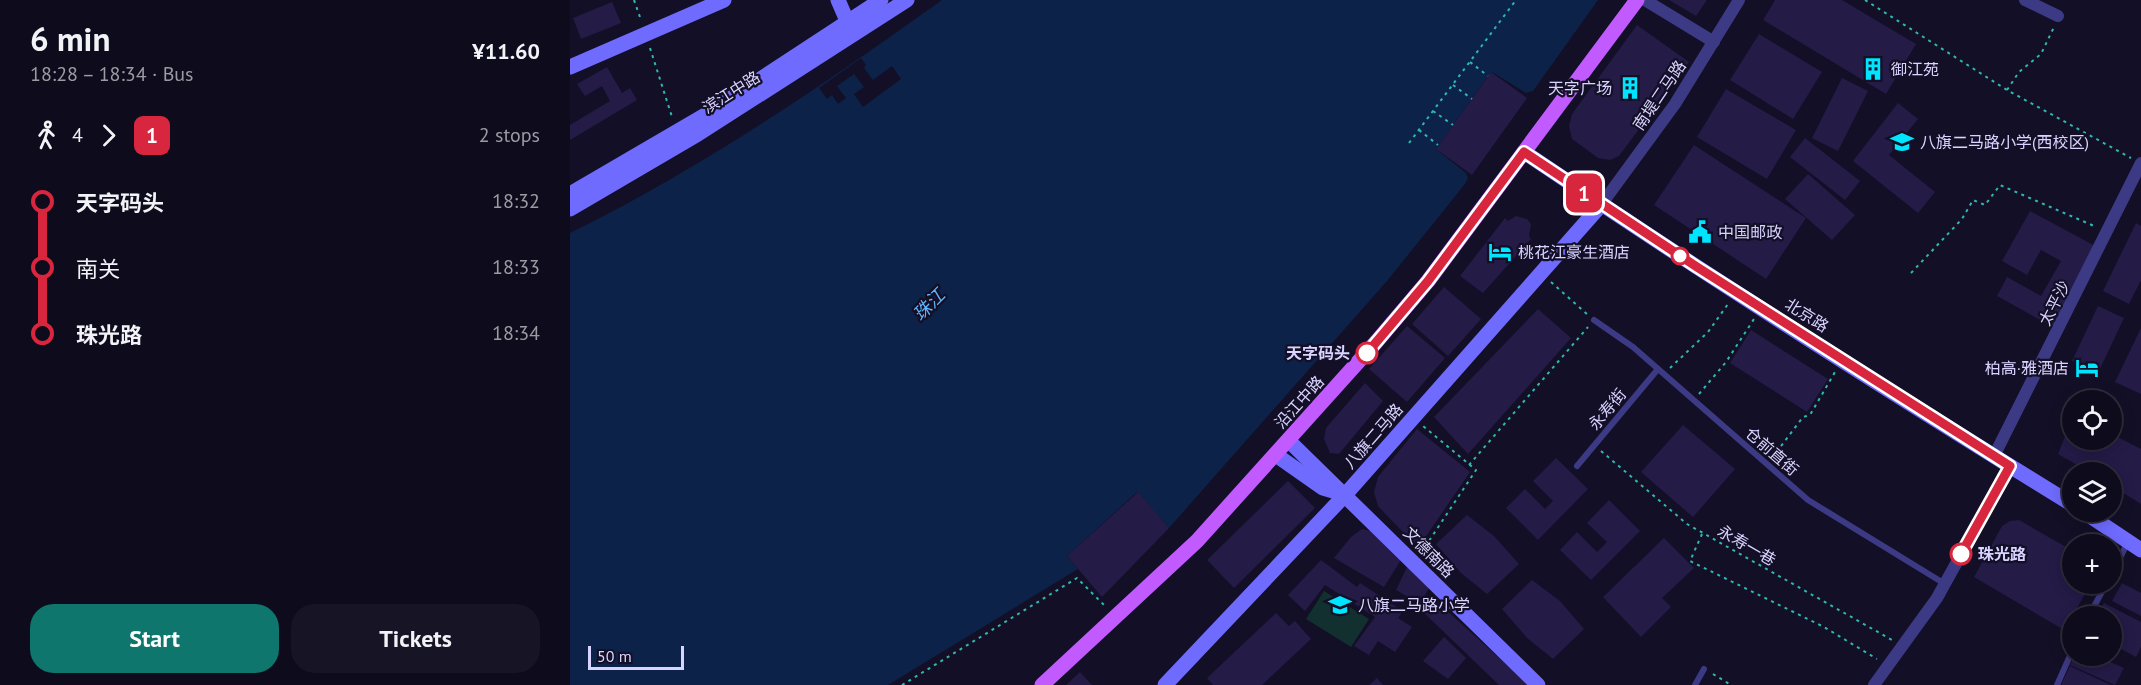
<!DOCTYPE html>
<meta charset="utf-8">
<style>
:root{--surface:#0e0b1c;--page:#171425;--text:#f1f3f6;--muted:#9b9ba3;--line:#2e2b3b;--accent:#0f766e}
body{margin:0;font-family:"PT Sans","Noto Sans SC",sans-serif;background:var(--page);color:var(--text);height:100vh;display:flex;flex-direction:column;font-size:22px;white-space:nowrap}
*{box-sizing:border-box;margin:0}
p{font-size:20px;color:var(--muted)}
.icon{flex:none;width:33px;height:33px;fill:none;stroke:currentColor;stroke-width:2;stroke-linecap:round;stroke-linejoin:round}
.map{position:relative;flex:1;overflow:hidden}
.panel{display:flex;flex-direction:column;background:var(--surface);width:570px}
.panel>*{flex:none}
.badge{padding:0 12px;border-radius:9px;font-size:21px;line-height:39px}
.controls{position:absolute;left:1492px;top:390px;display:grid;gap:12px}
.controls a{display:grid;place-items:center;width:60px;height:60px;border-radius:50%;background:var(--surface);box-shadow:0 3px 15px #0003,0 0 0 2px var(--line);font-size:30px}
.scale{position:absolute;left:18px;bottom:15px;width:96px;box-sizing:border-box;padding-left:6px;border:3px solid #d9d4ff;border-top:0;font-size:16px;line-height:21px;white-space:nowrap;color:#d9d4ff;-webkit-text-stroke:4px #130f26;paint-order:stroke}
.map>.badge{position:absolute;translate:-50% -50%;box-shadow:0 0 0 3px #fff}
.legs{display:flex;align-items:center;gap:9px;height:66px;padding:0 30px;font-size:20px}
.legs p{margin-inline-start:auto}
.summary{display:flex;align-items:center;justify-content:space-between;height:102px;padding:0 30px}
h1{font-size:33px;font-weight:700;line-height:45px}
.cta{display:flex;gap:12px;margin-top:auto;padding:12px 30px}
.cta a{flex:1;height:69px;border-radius:24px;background:var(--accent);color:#fff;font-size:24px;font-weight:700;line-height:69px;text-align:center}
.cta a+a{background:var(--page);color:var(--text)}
ul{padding:0 30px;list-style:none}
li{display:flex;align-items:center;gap:21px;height:66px;font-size:22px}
li i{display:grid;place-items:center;width:9px;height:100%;margin:0 8px;background:currentColor}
li i::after{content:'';width:15px;height:15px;margin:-8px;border:4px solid;border-radius:50%;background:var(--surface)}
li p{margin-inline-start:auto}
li:first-child i{background:linear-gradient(#0000 50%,currentColor 0)}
li:last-child i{background:linear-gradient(currentColor 50%,#0000 0)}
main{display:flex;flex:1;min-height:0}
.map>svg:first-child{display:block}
.green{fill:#12302f}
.water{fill:#0c2248}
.pier{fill:#130f26}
.building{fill:#241b47}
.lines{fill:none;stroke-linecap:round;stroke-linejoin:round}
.path{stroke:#2fb8b0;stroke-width:2;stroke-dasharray:3 4.5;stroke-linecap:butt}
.lane{stroke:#3d3a85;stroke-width:6}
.street{stroke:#3d3a85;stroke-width:12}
.secondary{stroke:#6f6bff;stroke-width:15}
.primary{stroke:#c25bff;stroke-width:15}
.line-1-casing{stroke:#fff;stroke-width:14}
.line-1{stroke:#d7263d;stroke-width:9}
.stop-1-dot{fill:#fff;stroke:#d7263d;stroke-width:3}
.labels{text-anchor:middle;stroke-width:4.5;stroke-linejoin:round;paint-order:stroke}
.poi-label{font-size:16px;fill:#d9d4ff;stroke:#130f26;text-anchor:start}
.street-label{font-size:16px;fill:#d9d4ff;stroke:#130f26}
.stop-label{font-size:16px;font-weight:bold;fill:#d9d4ff;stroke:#130f26;text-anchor:end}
.water-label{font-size:18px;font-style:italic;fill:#62b6ff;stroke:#130f26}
</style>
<main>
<section class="panel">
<div class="summary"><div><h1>6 min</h1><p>18:28 – 18:34 · Bus</p></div><b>¥11.60</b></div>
<div class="legs"><svg class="icon" aria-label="walk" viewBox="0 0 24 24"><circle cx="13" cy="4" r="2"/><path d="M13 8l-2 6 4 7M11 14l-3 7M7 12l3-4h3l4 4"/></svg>4<svg class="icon" aria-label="forward" viewBox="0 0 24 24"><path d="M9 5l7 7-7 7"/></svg><b class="badge" style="background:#d7263d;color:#fff">1</b><p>2 stops</p></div>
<ul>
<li><i style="color:#d7263d"></i><b>天字码头</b><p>18:32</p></li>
<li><i style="color:#d7263d"></i><span>南关</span><p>18:33</p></li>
<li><i style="color:#d7263d"></i><b>珠光路</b><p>18:34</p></li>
</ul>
<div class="cta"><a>Start</a><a>Tickets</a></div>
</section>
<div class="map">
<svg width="1571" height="685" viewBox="0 0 1571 685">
<rect width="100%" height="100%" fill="#130f26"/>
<polygon class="green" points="754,591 799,619 781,647 736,619"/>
<path class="water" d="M372 0H1028L963 91 956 93 922 72 918 76 866 149 896 173 898 178 895 184 817 281 599 528 567 492 497 556 508 569 318 685H0V233C132 168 253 85 372 0Z"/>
<polygon class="pier" points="291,58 296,65 294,68 303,80 322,66 331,79 293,107 284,94 294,87 284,74 267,86 276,98 268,104 262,95 257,99 249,88"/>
<g class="building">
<polygon points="1099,0 1137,0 1126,16"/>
<polygon points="1205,0 1272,0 1346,44 1316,94 1193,20"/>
<polygon points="42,2 51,23 11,39 3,18"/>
<polygon points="1067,25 1119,62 1049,156 1040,160 1028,158 1002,139 999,126 1002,114"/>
<polygon points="1189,34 1252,72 1223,119 1160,80"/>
<polygon points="37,67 52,93 60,88 67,100 0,140 0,125 40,101 32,86 15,96 7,84"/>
<polygon points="921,72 957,98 902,175 866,149"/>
<polygon points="1272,78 1298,91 1268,151 1242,138"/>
<polygon points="1156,89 1226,130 1197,179 1127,137"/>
<polygon points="1328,103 1348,119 1319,155 1365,192 1348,213 1283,161"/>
<polygon points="1235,138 1290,181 1275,200 1220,157"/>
<polygon points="1124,145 1236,218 1196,279 1084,205"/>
<polygon points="1238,174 1285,215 1262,240 1215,199"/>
<polygon points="1460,211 1527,247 1483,327 1427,296 1437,277 1471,296 1491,261 1471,250 1457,275 1432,261"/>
<polygon points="946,216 957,219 961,224 959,236 961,239 913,293 890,276 935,218 938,221"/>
<polygon points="1566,223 1571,226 1571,280 1559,304 1533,291"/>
<polygon points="874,287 911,319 878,356 842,324"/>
<polygon points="1528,306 1554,318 1528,373 1502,361"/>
<polygon points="968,309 1001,338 898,454 864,417"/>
<polygon points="837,326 875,358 837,402 799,369"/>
<polygon points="1571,328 1571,394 1545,382"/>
<polygon points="1181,330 1258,379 1237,412 1160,363"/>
<polygon points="795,383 813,401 769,454 760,453 754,439 756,428"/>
<polygon points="1503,416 1503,440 1542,440 1542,434 1571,449 1571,504 1542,486 1542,472 1519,472 1488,454"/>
<polygon points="1113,425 1165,469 1123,517 1071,472"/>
<polygon points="847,429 900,472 848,548 808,506 804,492 808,477"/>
<polygon points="986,458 1018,489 968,540 936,508 955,489 975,509 983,501 963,481"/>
<polygon points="718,481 745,508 664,588 637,560"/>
<polygon points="568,492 599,528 532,597 497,556"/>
<polygon points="1039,500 1070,531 1021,580 990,550 1007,532 1027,552 1037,542 1017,523"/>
<polygon points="897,515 924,536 949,564 917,594 891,573 866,544"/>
<polygon points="1449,520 1503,551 1503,584 1521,584 1494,630 1404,577 1432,526 1440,521"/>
<polygon points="792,529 805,532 831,560 814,587 764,558 781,537"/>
<polygon points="1094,538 1124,568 1092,598 1101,607 1071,637 1033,597"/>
<polygon points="751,560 787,587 790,583 833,611 828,618 842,627 825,652 808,641 799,655 784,646 805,617 755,585 735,611 718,595"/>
<polygon points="837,567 860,586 850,604 826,590"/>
<polygon points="962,580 990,601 1014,629 983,659 957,638 932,609"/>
<polygon points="1552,583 1571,593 1571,616 1542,601"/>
<polygon points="863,598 959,685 929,685 852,611"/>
<polygon points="1534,603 1571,622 1571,647 1566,657 1542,644 1542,616 1527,616"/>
<polygon points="706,613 719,626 725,621 741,639 692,685 643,685 637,678"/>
<polygon points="874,637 896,658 878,679 853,661"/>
<polygon points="1505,656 1527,656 1554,668 1545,685 1500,665"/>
<polygon points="1500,666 1541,685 1491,685"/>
<polygon points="510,672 522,685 496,685"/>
<polygon points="807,678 813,685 799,685"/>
</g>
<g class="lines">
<g class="path">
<polyline points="64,0 71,20"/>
<polyline points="1295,0 1437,90 1561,158"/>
<polyline points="80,48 102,117"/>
<polyline points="900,62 918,76"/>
<polyline points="883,85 902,99"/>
<polyline points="1437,90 1449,72 1471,54 1484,27"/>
<polyline points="863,111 883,125"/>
<polyline points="849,130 868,145"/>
<polyline points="839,143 946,0"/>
<polyline points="1341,273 1392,219 1403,200 1415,205 1430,185 1524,226"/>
<polyline points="981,282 1017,314"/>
<polyline points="1100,368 1138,332 1158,304"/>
<polyline points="1129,394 1156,362 1184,319"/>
<polyline points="1031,451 1117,524 1322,640"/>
<polyline points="1202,458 1233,417 1240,415 1265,372"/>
<polyline points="899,465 1018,327"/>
<polyline points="1132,534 1120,561 1254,627 1307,659"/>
<polyline points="851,553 906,470 853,426"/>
<polyline points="1143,674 1161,685"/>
<polyline points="332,685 507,578 536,607"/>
</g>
<g class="lane">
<polyline points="1024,320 1063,347 1238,500 1375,584"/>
<polyline points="1007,466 1088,369"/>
<polyline points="1542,573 1558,542"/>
<polyline points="1519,616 1536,584"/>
<polyline points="1125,685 1134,669"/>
<polyline points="1487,685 1503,649"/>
</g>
<g class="street">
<polyline points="1075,0 1144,42"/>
<polyline points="1455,0 1488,16"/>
<polyline points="1031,205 1105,104 1169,0"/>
<polyline points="1424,456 1571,163"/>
<polyline points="1304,685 1367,598 1440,466"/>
</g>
<g class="secondary">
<polyline points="268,0 281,30"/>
<polyline points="0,67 154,0"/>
<path d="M954 152C1134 274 1318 391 1503 505"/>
<polyline points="0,194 137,114 311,0"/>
<polyline points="0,209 128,134 337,0"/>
<polyline points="719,441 968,685"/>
<polyline points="706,455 753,488 770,493"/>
<polyline points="1514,512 1571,550"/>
<polyline points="595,685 775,495 1031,205"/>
</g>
<polyline class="primary" points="472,685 627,541 807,341 858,281 1067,0"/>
</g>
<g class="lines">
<g class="line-1-casing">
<polyline id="line-1" points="797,353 858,281 954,152 1127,267 1440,466 1391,554"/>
</g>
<use href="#line-1" class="line-1"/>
</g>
<defs>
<g id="building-bare" transform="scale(1.8)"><path d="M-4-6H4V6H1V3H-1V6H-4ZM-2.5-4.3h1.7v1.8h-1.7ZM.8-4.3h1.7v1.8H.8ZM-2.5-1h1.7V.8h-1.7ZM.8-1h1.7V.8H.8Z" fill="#00e5ff" stroke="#130f26" stroke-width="2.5" paint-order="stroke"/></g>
<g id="school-bare" transform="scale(1.8)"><path d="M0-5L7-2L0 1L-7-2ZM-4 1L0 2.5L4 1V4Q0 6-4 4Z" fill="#00e5ff" stroke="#130f26" stroke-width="2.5" paint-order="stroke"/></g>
<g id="civic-bare" transform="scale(1.8)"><path d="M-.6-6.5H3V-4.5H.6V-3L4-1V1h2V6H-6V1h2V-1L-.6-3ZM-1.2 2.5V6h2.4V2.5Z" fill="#00e5ff" stroke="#130f26" stroke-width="2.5" paint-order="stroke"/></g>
<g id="hotel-bare" transform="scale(1.8)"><path d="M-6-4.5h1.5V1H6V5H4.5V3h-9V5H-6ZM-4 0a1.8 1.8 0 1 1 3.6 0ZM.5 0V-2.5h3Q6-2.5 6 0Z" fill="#00e5ff" stroke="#130f26" stroke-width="2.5" paint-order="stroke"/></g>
</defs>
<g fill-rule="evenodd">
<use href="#building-bare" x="1303" y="69"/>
<use href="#building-bare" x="1060" y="88"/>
<use href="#school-bare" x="1332" y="142"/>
<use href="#civic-bare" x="1130" y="232"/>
<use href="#hotel-bare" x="930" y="252"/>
<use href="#hotel-bare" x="1517" y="368"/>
<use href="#school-bare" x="770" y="605"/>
</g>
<g class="stop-1-dot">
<circle cx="1110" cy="256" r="8"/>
<circle cx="797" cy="353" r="10"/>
<circle cx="1391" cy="554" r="10"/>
</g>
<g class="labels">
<g class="poi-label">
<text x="1321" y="75">御江苑</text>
<text x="1042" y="94" text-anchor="end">天字广场</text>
<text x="1350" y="148">八旗二马路小学(西校区)</text>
<text x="1148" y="238">中国邮政</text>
<text x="948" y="258">桃花江豪生酒店</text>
<text x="1499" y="374" text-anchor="end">柏高·雅酒店</text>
<text x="788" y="611">八旗二马路小学</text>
</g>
<g class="street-label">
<text transform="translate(161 92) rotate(-32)" y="6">滨江中路</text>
<text transform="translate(1089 95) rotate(-56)" y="6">南堤二马路</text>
<text transform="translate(1484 303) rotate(-63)" y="6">太平沙</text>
<text transform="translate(1237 315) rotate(32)" y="6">北京路</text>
<text transform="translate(729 402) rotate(-48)" y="6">沿江中路</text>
<text transform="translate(1037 409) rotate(-50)" y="6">永寿街</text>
<text transform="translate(803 436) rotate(-49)" y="6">八旗二马路</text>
<text transform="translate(1202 451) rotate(41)" y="6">仓前直街</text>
<text transform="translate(1177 545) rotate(30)" y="6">永寿一巷</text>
<text transform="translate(859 552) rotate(45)" y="6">文德南路</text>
</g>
<g class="stop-label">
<text x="780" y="359">天字码头</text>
<text x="1408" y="560" text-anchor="start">珠光路</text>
</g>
<g class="water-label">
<text transform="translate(359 305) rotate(-45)" y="6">珠江</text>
</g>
</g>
</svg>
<div class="controls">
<a><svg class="icon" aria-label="locate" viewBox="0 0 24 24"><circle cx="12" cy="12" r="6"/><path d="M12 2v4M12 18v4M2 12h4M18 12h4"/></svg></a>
<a><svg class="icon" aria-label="layers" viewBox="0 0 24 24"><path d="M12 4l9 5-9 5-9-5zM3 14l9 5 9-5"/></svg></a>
<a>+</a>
<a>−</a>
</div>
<div class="scale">50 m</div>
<b class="badge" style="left:1014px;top:193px;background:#d7263d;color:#fff">1</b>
</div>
</main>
